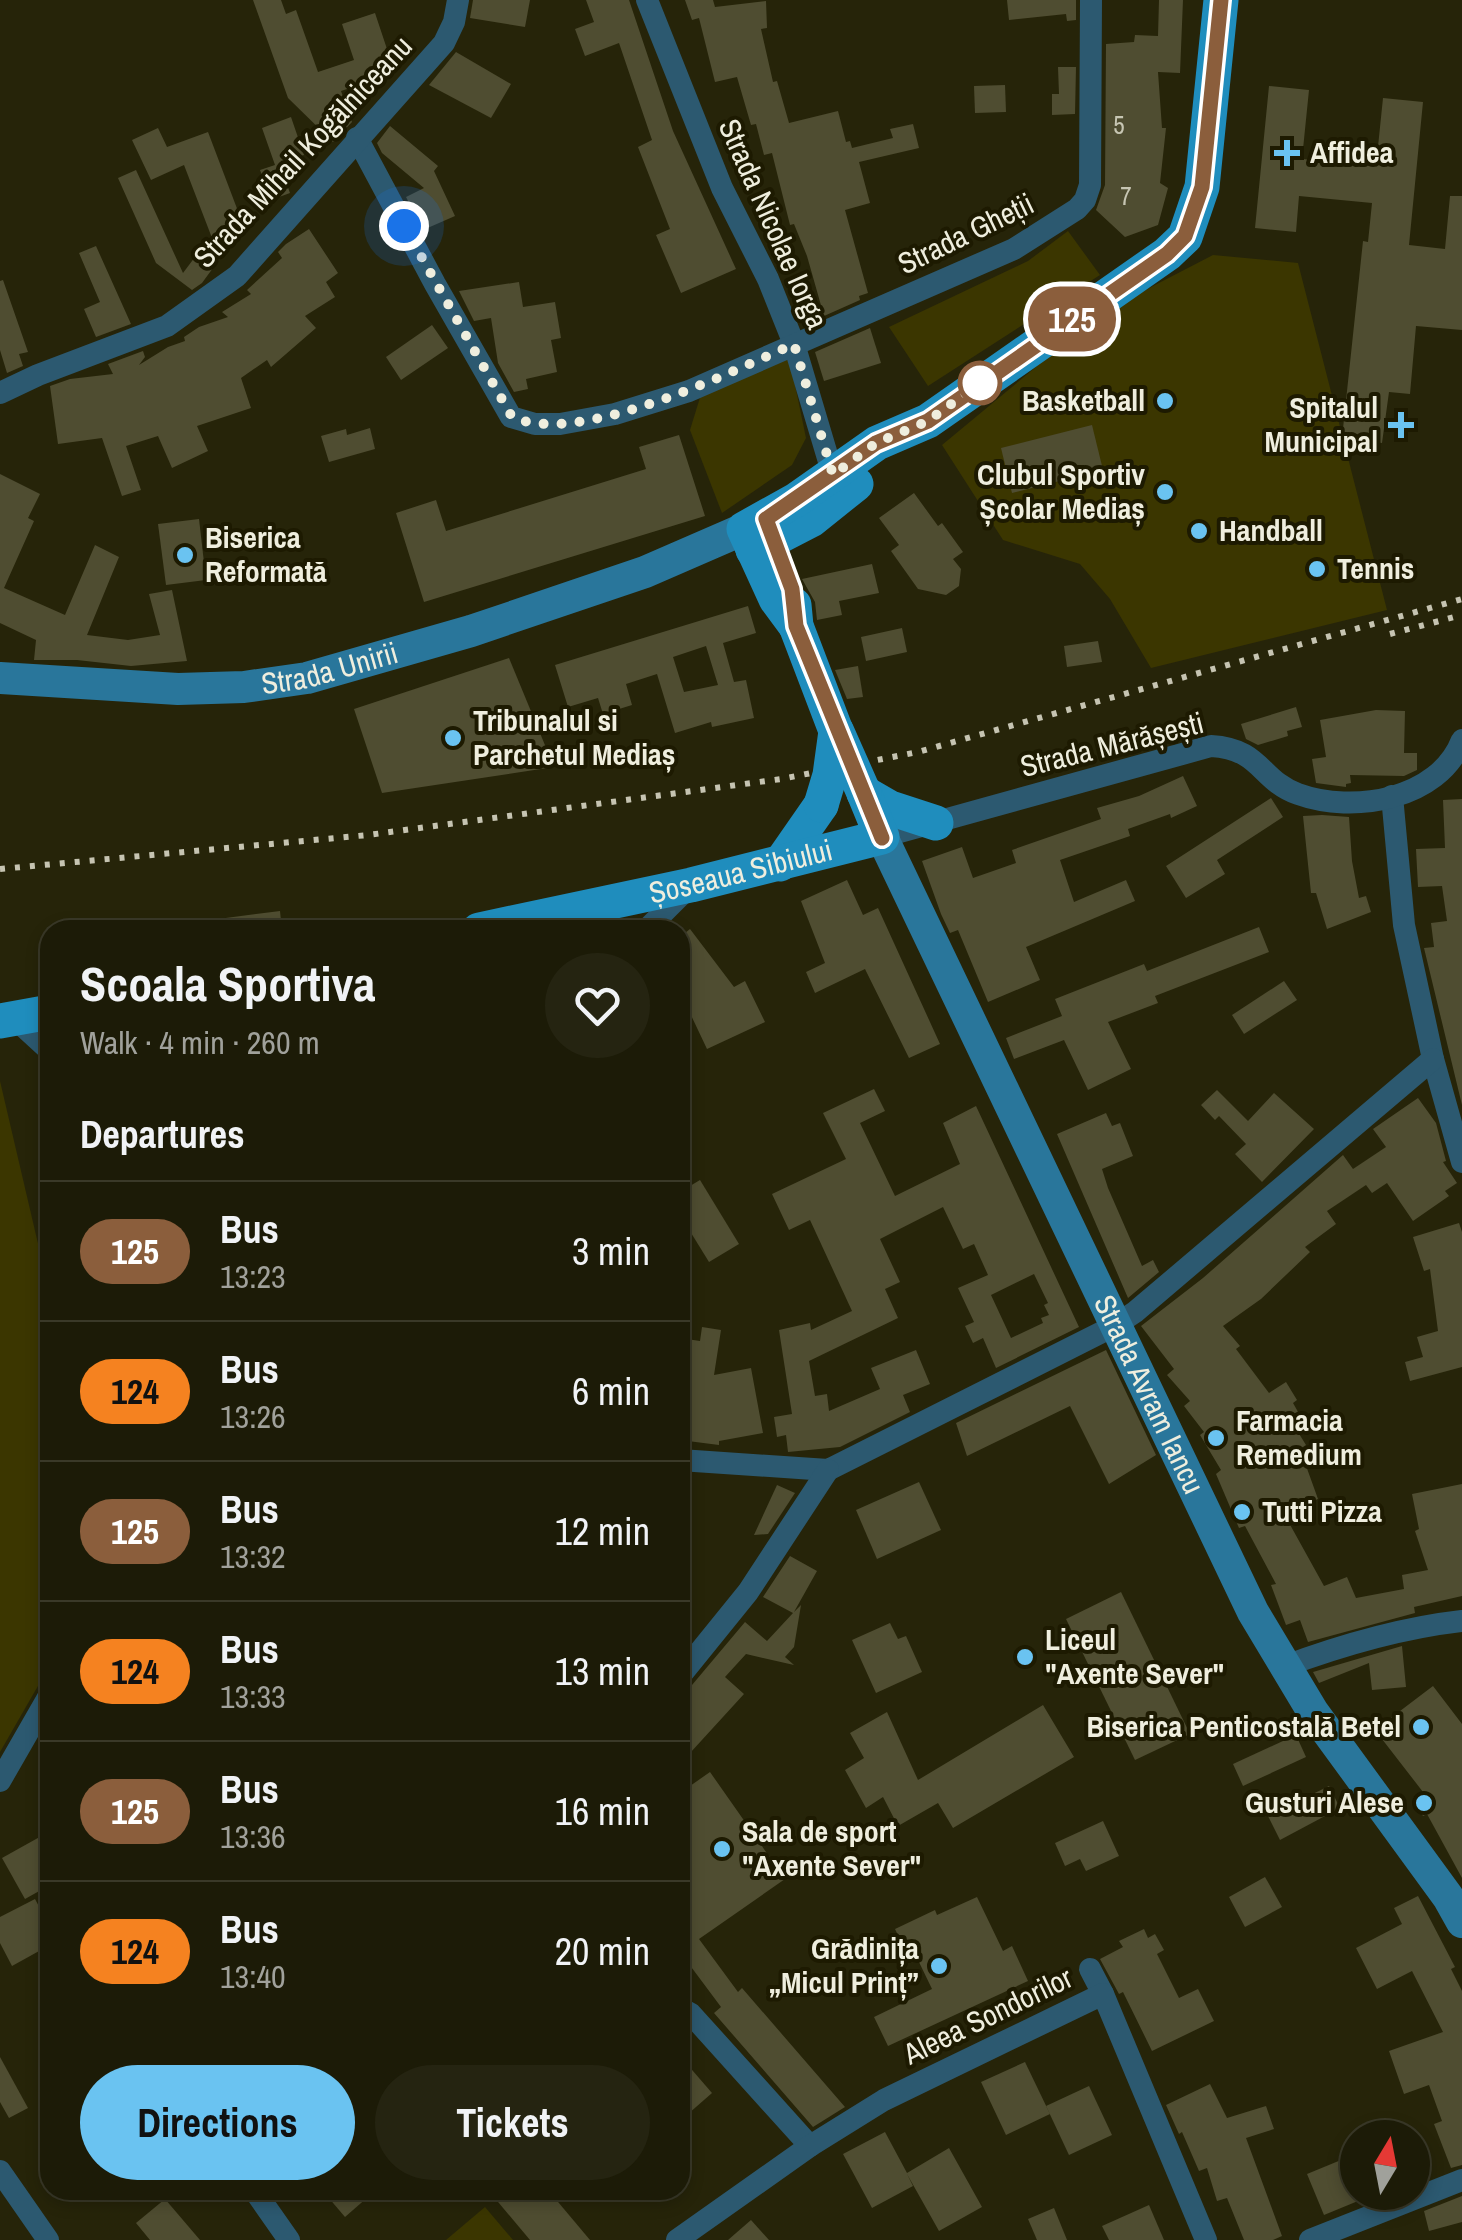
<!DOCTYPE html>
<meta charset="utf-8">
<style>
:root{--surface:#1c1b07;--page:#252411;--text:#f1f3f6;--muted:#a0a19b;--line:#3a3928;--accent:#6ac3f1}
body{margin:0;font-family:"Archivo Narrow",sans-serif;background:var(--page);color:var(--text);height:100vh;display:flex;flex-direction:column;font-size:38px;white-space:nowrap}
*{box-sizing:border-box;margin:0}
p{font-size:32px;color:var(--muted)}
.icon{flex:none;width:55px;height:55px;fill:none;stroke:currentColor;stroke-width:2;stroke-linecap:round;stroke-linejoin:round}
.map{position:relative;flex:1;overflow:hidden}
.sheet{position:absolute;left:40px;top:920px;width:650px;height:1280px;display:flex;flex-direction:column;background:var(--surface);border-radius:30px;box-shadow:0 5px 15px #0003,0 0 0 2px var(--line)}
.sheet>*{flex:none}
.badge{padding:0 20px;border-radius:32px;font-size:35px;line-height:65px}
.needle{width:65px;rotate:10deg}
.controls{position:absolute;left:1340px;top:2120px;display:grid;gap:20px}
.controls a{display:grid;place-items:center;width:90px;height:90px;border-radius:50%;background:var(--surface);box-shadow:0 5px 15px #0003,0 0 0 2px var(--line);font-size:50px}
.you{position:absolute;width:50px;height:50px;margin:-25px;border:8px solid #fff;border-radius:50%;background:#1a73e8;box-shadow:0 0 0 15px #1a73e833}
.map>.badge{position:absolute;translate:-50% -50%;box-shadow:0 0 0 5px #fff}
h2{padding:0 40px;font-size:38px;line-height:90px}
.round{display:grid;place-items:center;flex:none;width:105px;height:105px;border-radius:52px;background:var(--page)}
.headline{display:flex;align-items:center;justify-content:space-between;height:170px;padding:0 40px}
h1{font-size:48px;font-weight:800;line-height:75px}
.primary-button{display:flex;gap:20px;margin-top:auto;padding:20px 40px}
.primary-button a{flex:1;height:115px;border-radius:60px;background:var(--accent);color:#111;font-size:40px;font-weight:800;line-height:115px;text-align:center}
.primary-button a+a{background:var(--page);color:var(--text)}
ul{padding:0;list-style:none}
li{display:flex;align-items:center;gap:30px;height:140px;padding:0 40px;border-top:2px solid var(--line)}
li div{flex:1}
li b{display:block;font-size:38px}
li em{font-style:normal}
li .badge{min-width:110px;font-weight:700;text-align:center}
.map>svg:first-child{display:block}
.green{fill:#3b3600}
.building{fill:#4f4d31;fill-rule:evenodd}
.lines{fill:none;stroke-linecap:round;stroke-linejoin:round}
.street{stroke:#2c5970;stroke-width:22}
.secondary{stroke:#29769b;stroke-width:32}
.primary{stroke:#1f8dbd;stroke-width:35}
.rail{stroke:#c6c4b2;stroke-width:6;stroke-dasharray:5 10;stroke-linecap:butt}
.primary-bridge{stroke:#1f8dbd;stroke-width:35}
.line-casing{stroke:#fff;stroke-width:22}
.line{stroke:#8b5e3c;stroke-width:15}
.walk{stroke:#efeede;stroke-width:10;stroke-dasharray:0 18}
.poi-dot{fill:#6ac3f1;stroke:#1d1a01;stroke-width:4}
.stop-dot{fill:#fff;stroke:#8b5e3c;stroke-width:5}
.labels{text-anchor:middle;stroke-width:8;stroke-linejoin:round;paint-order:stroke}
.number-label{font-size:25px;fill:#c7c6b3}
.street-label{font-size:30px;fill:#efeede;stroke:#1d1a01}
.poi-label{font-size:30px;font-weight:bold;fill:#efeede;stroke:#1d1a01;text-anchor:start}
</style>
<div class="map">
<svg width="1462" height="2240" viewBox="0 0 1462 2240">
<rect width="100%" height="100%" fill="#262409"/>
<g class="green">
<polygon points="1068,231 1100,275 928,386 889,327 1028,261"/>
<polygon points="1213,255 1298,263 1387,610 1151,668 1110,599 1080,564 1003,540 942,445 1101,313"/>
<polygon points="788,351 806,438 792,465 722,513 690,430 702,391"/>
<polygon points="0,1081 50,1295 50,1665 0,1752"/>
<polygon points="485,2207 513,2240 446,2240"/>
</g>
<g class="building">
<polygon points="253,0 281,0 286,14 296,10 318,72 354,60 342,24 375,13 395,73 341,91 352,122 333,142 288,98"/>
<polygon points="473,0 530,0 525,27 470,18"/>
<polygon points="586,0 629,0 673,131 736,269 681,293 656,235 670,229 638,147 652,140 619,43 585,56 575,29 594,22"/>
<polygon points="685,0 713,0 715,7 766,1 767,28 761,29 773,82 777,81 789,123 838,111 846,142 850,141 852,148 893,138 890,129 913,124 919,148 859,162 870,203 845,210 868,293 859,296 860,300 824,316 807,256 794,224 790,225 772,153 764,155 756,124 751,125 737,77 715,82 699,18 692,20"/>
<polygon points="1007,0 1076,0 1076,20 1067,21 1066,14 1009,20"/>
<polygon points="1159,0 1183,0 1180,73 1158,72 1162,128 1166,128 1160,183 1168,188 1158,225 1125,237 1096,210 1105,185 1106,44 1134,42 1135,35 1158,36"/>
<polygon points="456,52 511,84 491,118 429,85"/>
<polygon points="1058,67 1076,67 1075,114 1052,115 1052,94 1059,94"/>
<polygon points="1005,85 1006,112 975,113 974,86"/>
<polygon points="1269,86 1309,90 1302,159 1376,166 1383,98 1423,102 1409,245 1445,249 1450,196 1462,196 1462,330 1416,326 1410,394 1389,392 1382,443 1342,438 1363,241 1368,242 1372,203 1299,196 1296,232 1255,228"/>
<polygon points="291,117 304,155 279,163 290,193 271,200 260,170 275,165 262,128"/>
<polygon points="390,126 438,166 434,171 455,216 423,230 406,197 424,188 382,153 377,143"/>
<polygon points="158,128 167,147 208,132 244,227 212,238 184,165 151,180 132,140"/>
<polygon points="136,170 183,273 204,245 221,257 202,283 192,290 156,263 118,178"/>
<polygon points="309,229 338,273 326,282 335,297 305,316 316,328 271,367 267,360 241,378 251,408 197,426 208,451 172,468 158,436 126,446 141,490 122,496 102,438 58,444 50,386 70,379 113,374 108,364 143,351 145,357 139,365 168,347 185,341 184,337 199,327 228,317 222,312 251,294 247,290 282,258 278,252 286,244"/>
<polygon points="96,246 131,324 96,337 84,309 100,302 79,253"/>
<polygon points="3,280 28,352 19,354 23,366 7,373 0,350 0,281"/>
<polygon points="519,282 523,307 555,302 561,338 551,340 557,372 526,379 528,389 514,392 498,363 491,318 474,321 459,291"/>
<polygon points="432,325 448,348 401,380 386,357"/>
<polygon points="870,328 881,363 824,381 815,352"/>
<polygon points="1092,425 1103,470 1012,493 1001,448"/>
<polygon points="370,428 375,449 329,462 321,436 346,429 347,435"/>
<polygon points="679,435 705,516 424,602 396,513 436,500 446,531 646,469 639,447"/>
<polygon points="0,474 40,494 28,518 34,521 4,588 65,615 95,545 119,557 87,635 128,640 160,635 149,594 172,590 187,661 131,666 77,660 34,660 36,640 0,623"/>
<polygon points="914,493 938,526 942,523 963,552 953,559 961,569 959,586 946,595 918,589 891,551 899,545 879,518"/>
<polygon points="199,519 206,580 166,585 158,524"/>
<polygon points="872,564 879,593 839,601 842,615 817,620 815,602 802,579"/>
<path d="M748 606 756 633 723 643 734 682 746 680 754 718 712 727 711 722 675 733 657 674 626 684 632 705 603 714 598 698 568 707 555 665ZM706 646 718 685 684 692 673 657Z"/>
<polygon points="902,628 907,652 866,661 861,637"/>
<polygon points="1098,641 1102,662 1067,667 1064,646"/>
<polygon points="509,658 554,767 382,793 354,709"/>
<polygon points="858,666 863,697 847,699 835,670"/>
<polygon points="1296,707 1302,727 1287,731 1288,736 1258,745 1246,739 1241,724"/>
<polygon points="1376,710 1405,711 1404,753 1417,753 1417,770 1404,776 1350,775 1351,783 1346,784 1346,787 1316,783 1312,759 1326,757 1320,720"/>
<polygon points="1183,776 1197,806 1171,818 1170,814 1128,829 1130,836 1060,860 1074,902 1126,880 1135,901 1026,947 1040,980 988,1002 958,930 950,933 941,914 922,861 962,847 973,878 1016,863 1012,850 1101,819 1097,808 1139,796"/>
<polygon points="1271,798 1283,817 1217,860 1225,874 1186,898 1166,866"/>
<polygon points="1462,799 1462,1105 1424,948 1434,947 1431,923 1447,921 1442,886 1418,887 1416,849 1445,848 1443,800"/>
<polygon points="1322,815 1349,817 1352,861 1359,898 1366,896 1371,912 1327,929 1316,893 1311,893 1303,816"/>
<polygon points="847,880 863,915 878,908 940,1044 909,1058 865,969 815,993 806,972 825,963 801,901"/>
<polygon points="280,911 282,930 218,930 218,919"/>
<polygon points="1259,927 1269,952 1155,996 1158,1003 1108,1022 1131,1069 1088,1090 1064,1040 1014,1059 1006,1038 1062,1016 1055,999 1144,964 1147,971"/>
<polygon points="690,929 734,987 745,981 765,1022 707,1049 680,992 680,937"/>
<polygon points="1284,981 1297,1000 1244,1034 1232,1015"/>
<path d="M874 1089 885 1111 860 1123 895 1196 960 1164 943 1123 976 1106 1079 1327 996 1368 983 1338 973 1343 965 1326 974 1322 958 1288 988 1275 974 1244 963 1249 943 1207 880 1239 900 1282 885 1289 898 1318 809 1361 815 1396 827 1394 829 1411 880 1389 871 1368 916 1350 930 1384 903 1395 910 1412 840 1447 788 1452 786 1435 777 1437 774 1417 792 1414 779 1330 810 1323 811 1330 852 1311 810 1220 789 1230 772 1194 846 1159 823 1113ZM1034 1274 1048 1303 1044 1305 1049 1315 1041 1318 1043 1323 1011 1338 991 1295Z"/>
<polygon points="1217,1090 1248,1121 1274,1093 1314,1129 1262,1182 1235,1154 1246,1144 1219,1116 1215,1120 1201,1105"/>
<polygon points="1418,1098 1436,1123 1446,1161 1443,1162 1457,1183 1445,1191 1449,1196 1413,1221 1387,1183 1372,1193 1366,1185 1327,1211 1336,1224 1305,1247 1310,1252 1261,1299 1223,1326 1240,1346 1236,1349 1269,1393 1286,1382 1297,1400 1293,1403 1302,1419 1293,1424 1306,1445 1300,1449 1318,1499 1283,1512 1324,1586 1347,1577 1356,1598 1404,1589 1402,1575 1428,1570 1415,1531 1419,1529 1412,1494 1462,1484 1462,1596 1414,1607 1415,1613 1308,1642 1300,1620 1286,1625 1271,1585 1276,1584 1245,1526 1239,1528 1216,1474 1221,1470 1200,1435 1204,1432 1184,1406 1190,1401 1167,1375 1174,1369 1141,1326 1203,1278 1343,1155 1353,1169 1386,1147 1373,1129"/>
<polygon points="1106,1113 1112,1126 1120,1123 1133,1156 1102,1169 1108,1188 1142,1266 1153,1260 1159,1272 1128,1298 1057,1134"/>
<polygon points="700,1180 739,1244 709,1262 680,1215 680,1192"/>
<polygon points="1459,1223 1462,1232 1462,1367 1410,1381 1405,1362 1423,1357 1417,1337 1438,1331 1430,1269 1424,1271 1413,1237"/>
<polygon points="702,1327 721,1330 714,1375 751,1368 763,1433 719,1441 719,1445 680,1440 680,1338 700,1341"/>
<polygon points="1106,1350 1156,1455 1109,1484 1070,1406 967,1456 956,1423"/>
<polygon points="919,1482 941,1530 877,1559 856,1510"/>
<polygon points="777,1485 795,1493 768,1534 754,1535"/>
<polygon points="790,1556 817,1571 794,1612 801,1605 794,1647 785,1657 794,1665 746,1654 725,1677 744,1694 680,1764 680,1692 692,1685 745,1622 767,1641 793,1613 763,1597"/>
<polygon points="1121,1592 1190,1734 1135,1760 1066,1619"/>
<polygon points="890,1623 898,1639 906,1636 922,1672 876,1693 852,1640"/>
<polygon points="1402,1646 1406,1687 1372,1690 1369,1663 1319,1683 1313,1672"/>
<polygon points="1433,1686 1462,1724 1462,1878 1427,1814 1423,1816 1413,1798 1423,1792 1375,1730"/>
<polygon points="1043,1705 1074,1757 953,1828 938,1803 898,1826 883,1797 866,1808 845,1770 864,1758 850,1733 887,1712 918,1780"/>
<polygon points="1296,1735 1306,1757 1243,1786 1233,1764"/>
<polygon points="710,1772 785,1879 699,1939 738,1992 742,1988 845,2107 813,2127 714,2013 721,2007 680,1952 680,1793"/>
<polygon points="1329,1786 1340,1808 1280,1840 1268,1816"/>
<polygon points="1103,1821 1119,1856 1086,1871 1080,1859 1065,1866 1055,1843"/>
<polygon points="45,1834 50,1843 50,1885 25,1899 2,1858"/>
<polygon points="1265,1877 1282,1907 1245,1927 1229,1897"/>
<polygon points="1418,1896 1455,1967 1451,1969 1462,1991 1462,2165 1451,2168 1434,2124 1442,2121 1429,2085 1404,2094 1389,2051 1443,2032 1412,1971 1377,1989 1356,1948 1402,1924 1394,1908"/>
<polygon points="977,1897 1003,1951 1012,1946 1028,1981 888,2046 874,2017 932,1989 918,1960 911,1963 895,1929 935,1910 937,1915"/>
<polygon points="35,1899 50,1927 50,1945 12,1966 0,1943 0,1917"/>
<polygon points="1144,1929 1148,1938 1155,1934 1164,1950 1157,1954 1179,1998 1198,1989 1214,2021 1152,2051 1123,1992 1119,1994 1100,1959 1123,1947 1119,1941"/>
<polygon points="680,2056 712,2093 680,2121"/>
<polygon points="0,2057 28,2108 9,2118 0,2102"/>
<polygon points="1025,2062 1050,2114 1006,2135 981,2082"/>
<polygon points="1210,2084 1227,2118 1266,2106 1274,2129 1246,2138 1282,2236 1273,2240 1244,2240 1227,2198 1217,2201 1207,2168 1199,2171 1182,2132 1179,2134 1166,2105"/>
<polygon points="1089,2086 1112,2135 1069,2155 1046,2106"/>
<polygon points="885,2132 907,2173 949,2148 982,2207 939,2231 907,2174 913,2186 872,2208 843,2154"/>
<polygon points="1358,2153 1358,2201 1324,2215 1307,2174"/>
<polygon points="322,2190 376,2190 345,2217"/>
<polygon points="488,2190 548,2190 590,2240 530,2240"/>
<polygon points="1462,2196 1462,2222 1429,2231 1424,2211"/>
<polygon points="165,2199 200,2240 150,2240 136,2223"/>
<polygon points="1149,2205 1164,2240 1109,2240 1102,2226"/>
<polygon points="1054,2208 1067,2240 1037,2240 1028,2219"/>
<polygon points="751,2220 769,2240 728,2240"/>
</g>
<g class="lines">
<g class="street">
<polyline points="647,0 722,188 768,279 794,344 833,475"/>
<polyline points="357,138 435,284 511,417 535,424 560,424 615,414 689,391 1014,249 1077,209 1085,200 1090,185 1091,0"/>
<polyline points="0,393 38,375 167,326 237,276 444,43 454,22 458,0"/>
<polyline points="1392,796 1404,925 1433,1059 1462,1162"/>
<path d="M882 837 1211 746C1262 749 1259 780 1298 794 1353 814 1439 800 1462 740"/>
<polyline points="646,930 688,888"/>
<polyline points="14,1018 50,1051"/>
<polyline points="680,1460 828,1470 1114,1326 1135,1312 1433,1059"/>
<path d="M1283 1667C1342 1645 1400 1628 1462 1621"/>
<polyline points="680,1676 748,1592 828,1470"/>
<polyline points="0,1781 50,1694"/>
<polyline points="1090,1969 1103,1994"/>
<polyline points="680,2008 691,2014 810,2146"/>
<polyline points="0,2171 48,2240"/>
<polyline points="254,2190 289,2240"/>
<polyline points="677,2240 810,2146 884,2100 1103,1994 1206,2240"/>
<polyline points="1310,2240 1462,2180"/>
</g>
<g class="secondary">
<path id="s1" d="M0 678 178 689 244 687 307 678 471 631 645 572 744 529"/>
<path id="s2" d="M882 837 1253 1612 1313 1712 1448 1897 1462 1922"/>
</g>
<g class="primary">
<polyline points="753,550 811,520 856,484"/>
<polyline points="794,605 796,626 836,731"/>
<polyline points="796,626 776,599 744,529 796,500 877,443 928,421 1167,254 1185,237 1202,187 1221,0"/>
<polyline points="864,793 890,808 936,823"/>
<polyline points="780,864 821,805"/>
<path id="s3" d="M479 930 691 885 882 837 864 793"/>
<polyline points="0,1021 50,1012"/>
</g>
<g class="rail">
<polyline points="1390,634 1462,615"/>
<polyline points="0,869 368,835 781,779 918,752 1462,599"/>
</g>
<g class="primary-bridge">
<polyline points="837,732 864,793"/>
<polyline points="821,805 830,775 836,731"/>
</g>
</g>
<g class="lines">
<g class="line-casing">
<polyline id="line" points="882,838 796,626 792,589 766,519 876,443 928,421 1167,254 1185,236 1202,187 1221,0"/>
</g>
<use href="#line" class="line"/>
<path class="walk" d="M404 226 512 417C579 447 729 373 794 344L833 475 876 443 928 421 984 380 980 383"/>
</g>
<g class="poi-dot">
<path d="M1282 138h10v10h10v10h-10v10h-10v-10h-10v-10h10z"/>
<circle cx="1165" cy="401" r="10"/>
<path d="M1396 410h10v10h10v10h-10v10h-10v-10h-10v-10h10z"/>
<circle cx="1165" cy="492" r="10"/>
<circle cx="1199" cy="531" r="10"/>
<circle cx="185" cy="555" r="10"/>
<circle cx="1317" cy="569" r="10"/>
<circle cx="453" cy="738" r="10"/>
<circle cx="1216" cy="1438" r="10"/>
<circle cx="1242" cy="1512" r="10"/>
<circle cx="1025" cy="1657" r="10"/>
<circle cx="1421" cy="1727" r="10"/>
<circle cx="1424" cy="1803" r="10"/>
<circle cx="722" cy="1849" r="10"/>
<circle cx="939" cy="1966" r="10"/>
</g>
<circle class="stop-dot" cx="980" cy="383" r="20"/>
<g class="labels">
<g class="number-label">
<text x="1119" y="134">5</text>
<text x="1126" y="205">7</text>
</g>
<g class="street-label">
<text transform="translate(303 152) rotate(-47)" y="10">Strada Mihail Kogălniceanu</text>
<text transform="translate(773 224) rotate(66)" y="10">Strada Nicolae Iorga</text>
<text transform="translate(966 234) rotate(-26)" y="10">Strada Gheții</text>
<text dy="10" stroke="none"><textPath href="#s1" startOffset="332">Strada Unirii</textPath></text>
<text transform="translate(1112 745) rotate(-14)" y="10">Strada Mărășești</text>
<text dy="10" stroke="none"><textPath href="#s3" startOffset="268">Șoseaua Sibiului</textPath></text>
<text dy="10" stroke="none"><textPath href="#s2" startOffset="618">Strada Avram Iancu</textPath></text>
<text transform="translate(988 2016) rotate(-26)" y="10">Aleea Sondorilor</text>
</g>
<g class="poi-label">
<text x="1310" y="163">Affidea</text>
<text x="1145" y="411" text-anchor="end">Basketball</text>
<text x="1378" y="418" text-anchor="end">Spitalul<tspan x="1378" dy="34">Municipal</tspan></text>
<text x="1145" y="485" text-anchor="end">Clubul Sportiv<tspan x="1145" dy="34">Școlar Mediaș</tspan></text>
<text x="1219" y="541">Handball</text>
<text x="205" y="548">Biserica<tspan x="205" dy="34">Reformată</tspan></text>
<text x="1337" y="579">Tennis</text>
<text x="473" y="731">Tribunalul si<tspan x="473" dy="34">Parchetul Mediaș</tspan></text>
<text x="1236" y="1431">Farmacia<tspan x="1236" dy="34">Remedium</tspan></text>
<text x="1262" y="1522">Tutti Pizza</text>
<text x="1045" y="1650">Liceul<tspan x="1045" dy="34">"Axente Sever"</tspan></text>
<text x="1401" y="1737" text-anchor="end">Biserica Penticostală Betel</text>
<text x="1404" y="1813" text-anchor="end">Gusturi Alese</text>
<text x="742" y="1842">Sala de sport<tspan x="742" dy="34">"Axente Sever"</tspan></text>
<text x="919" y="1959" text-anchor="end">Grădinița<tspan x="919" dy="34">„Micul Prinț”</tspan></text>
</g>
</g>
</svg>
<div class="controls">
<a><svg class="needle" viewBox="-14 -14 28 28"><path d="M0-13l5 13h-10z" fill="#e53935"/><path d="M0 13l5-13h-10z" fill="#a0a19b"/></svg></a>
</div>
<div class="you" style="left:404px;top:226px"></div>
<b class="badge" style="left:1072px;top:319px;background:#8b5e3c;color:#fff">125</b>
<section class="sheet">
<div class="headline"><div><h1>Scoala Sportiva</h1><p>Walk · 4 min · 260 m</p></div><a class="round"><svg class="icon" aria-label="heart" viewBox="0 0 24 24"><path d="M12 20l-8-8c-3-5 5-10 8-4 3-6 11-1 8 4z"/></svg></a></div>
<h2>Departures</h2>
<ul>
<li><span class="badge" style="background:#8b5e3c;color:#fff">125</span><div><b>Bus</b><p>13:23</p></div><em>3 min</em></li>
<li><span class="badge" style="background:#f58220;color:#111">124</span><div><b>Bus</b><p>13:26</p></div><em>6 min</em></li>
<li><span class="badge" style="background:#8b5e3c;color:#fff">125</span><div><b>Bus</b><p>13:32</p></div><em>12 min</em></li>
<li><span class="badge" style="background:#f58220;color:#111">124</span><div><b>Bus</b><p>13:33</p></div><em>13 min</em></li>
<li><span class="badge" style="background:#8b5e3c;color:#fff">125</span><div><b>Bus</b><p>13:36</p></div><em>16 min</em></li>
<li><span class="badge" style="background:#f58220;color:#111">124</span><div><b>Bus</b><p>13:40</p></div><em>20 min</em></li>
</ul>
<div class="primary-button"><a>Directions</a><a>Tickets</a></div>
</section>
</div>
